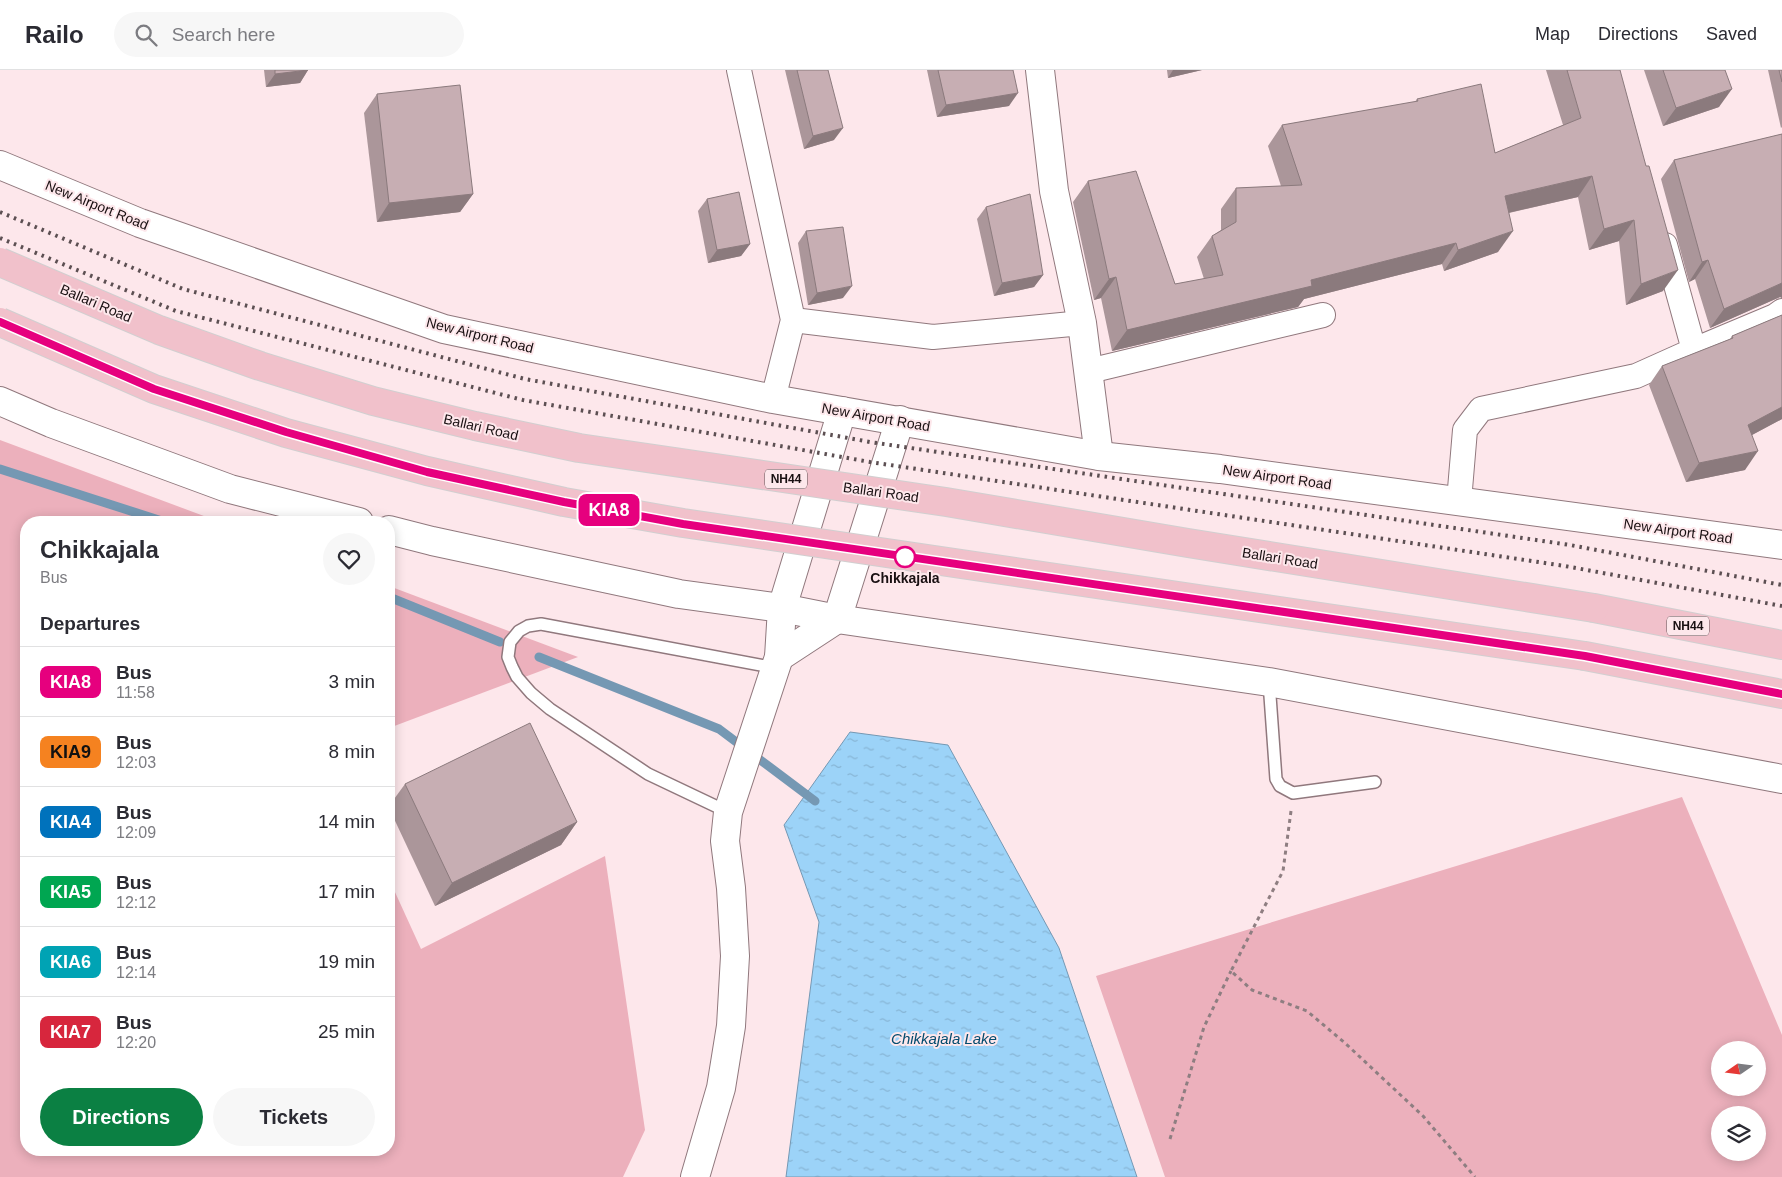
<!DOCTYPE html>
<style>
:root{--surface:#fff;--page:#f7f7f7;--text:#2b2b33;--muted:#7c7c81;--line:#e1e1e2;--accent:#0b8043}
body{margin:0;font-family:Arial,sans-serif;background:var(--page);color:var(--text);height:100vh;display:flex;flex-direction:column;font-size:19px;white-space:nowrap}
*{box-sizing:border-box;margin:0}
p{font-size:16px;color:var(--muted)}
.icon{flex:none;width:28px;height:28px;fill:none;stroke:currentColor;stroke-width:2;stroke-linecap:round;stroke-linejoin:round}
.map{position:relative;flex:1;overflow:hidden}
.side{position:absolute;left:20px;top:446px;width:375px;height:640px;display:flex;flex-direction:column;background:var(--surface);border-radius:20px;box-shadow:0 2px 12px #0003}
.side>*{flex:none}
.badge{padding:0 10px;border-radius:8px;font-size:18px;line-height:32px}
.needle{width:32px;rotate:256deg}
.tools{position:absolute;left:1711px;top:971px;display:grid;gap:10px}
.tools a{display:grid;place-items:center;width:55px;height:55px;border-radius:50%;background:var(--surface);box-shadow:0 2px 12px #0003;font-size:25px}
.map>.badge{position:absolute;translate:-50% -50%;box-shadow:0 0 0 2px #fff}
h2{padding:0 20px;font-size:19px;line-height:45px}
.round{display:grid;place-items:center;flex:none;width:52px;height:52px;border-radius:26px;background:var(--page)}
.head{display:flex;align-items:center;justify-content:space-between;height:85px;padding:0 20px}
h1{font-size:24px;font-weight:700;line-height:38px}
.action{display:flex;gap:10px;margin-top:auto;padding:10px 20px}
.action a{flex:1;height:58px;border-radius:30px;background:var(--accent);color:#fff;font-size:20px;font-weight:700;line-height:58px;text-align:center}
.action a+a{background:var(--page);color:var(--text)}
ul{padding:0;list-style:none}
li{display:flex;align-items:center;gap:15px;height:70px;padding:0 20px;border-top:1px solid var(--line)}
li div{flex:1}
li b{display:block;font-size:19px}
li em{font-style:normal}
li .badge{min-width:55px;font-weight:700;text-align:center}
header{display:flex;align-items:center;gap:30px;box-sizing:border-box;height:70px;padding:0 25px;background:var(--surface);border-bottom:1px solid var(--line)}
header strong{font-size:24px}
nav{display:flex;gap:28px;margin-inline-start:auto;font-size:18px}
.search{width:350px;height:45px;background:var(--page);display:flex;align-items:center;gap:12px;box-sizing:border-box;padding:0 18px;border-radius:28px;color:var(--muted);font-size:19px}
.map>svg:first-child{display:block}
.green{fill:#ecb0bc;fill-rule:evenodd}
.water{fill:url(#water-ripples);stroke:#7598b3}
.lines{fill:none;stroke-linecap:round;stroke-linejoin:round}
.stream{stroke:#7598b3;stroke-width:9}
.lane-casing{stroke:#90787d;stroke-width:14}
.street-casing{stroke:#90787d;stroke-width:26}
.secondary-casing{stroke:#90787d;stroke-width:30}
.highway-casing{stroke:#d1cfd0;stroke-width:30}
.path{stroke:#8e7e81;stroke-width:3;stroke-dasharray:4 4;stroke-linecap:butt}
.lane{stroke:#fff;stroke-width:11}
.street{stroke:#fff;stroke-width:24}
.secondary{stroke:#fff;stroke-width:28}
.highway{stroke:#f1c1cb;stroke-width:28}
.rail{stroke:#5c4f52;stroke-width:4;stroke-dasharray:2.5 5;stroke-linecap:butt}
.highway-bridge-casing{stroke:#d1cfd0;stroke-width:30;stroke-linecap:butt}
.highway-bridge{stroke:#f1c1cb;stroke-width:28}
.wall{fill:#ab969a}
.shaded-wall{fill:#8b7a7d}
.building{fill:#c7aeb3;stroke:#8b7a7d}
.line-casing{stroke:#fff;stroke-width:11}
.line{stroke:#e6007e;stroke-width:8}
.stop-dot{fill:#fff;stroke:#e6007e;stroke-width:2.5}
.labels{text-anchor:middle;stroke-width:4;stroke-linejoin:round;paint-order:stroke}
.shield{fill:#fde7eb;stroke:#5d5053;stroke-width:1}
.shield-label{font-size:12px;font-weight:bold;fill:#191012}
.street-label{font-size:14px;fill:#191012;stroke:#fde7eb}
.stop-label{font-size:14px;font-weight:bold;fill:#191012;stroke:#fde7eb}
.water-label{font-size:15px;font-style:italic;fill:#034b6e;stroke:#fde7eb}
</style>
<header>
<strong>Railo</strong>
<div class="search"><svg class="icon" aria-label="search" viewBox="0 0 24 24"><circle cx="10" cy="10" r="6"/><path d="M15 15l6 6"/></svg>Search here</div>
<nav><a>Map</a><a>Directions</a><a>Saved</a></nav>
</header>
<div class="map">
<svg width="1782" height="1107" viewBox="0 0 1782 1107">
<defs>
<pattern id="water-ripples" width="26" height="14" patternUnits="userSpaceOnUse" patternTransform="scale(1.25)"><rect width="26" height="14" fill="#9cd3f8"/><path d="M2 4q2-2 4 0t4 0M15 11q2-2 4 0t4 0" fill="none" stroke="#86b4d4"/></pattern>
</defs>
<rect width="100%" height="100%" fill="#fde7eb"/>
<g class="green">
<polygon points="0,370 220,452 26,452 26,1080 389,1080 389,809 421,879 605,786 645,1060 623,1107 0,1107"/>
<polygon points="389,516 578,587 389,658"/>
<path d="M1682 727 1782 965V1107H1165L1096 906ZM1720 980H1758V1018H1720ZM1720 1045H1758V1082H1720Z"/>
</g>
<polygon class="water" points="850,662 948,675 1059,878 1137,1107 786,1107 819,852 784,755"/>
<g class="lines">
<g class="stream">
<polyline points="0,399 165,452"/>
<polyline points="389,527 500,572"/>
<polyline points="539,587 719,659 815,731"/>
</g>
<g class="lane-casing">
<g id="lane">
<polyline points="1269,612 1276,709 1280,716 1293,723 1375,712"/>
<polyline points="728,742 648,704 550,639 531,623 517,607 512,597 508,587 510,572 519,561 528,556 541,554 776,598"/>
</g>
</g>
<g class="street-casing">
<g id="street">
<polyline points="739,0 793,250 773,329"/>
<polyline points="793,250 933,267 1082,253"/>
<polyline points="1694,280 1775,246 1782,241"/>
<polyline points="1089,301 1323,245"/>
<polyline points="1459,431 1465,360 1481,339 1636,306 1694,280 1665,175"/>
</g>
</g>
<g class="secondary-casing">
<g id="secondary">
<polyline points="1040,0 1054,121 1082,253 1099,386"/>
<polyline points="0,95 140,153 444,259 773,329 1099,386 1220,399 1782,475"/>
<polyline points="0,331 51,353 230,419 359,452"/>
<polyline points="389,460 432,471 679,524 782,538 837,549 1269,612 1782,709"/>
<polyline points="779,587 837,549 900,350"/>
<polyline points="695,1107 721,1018 731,956 735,886 731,818 725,771 728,742 779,587 782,538 842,341"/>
</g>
</g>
<g class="highway-casing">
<g id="highway">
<polyline points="1594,538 1782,575"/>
<polyline points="1585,586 1782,624"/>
</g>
</g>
<g class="path">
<polyline points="1291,741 1283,801 1231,901 1252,920 1307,941 1345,973 1423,1046 1475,1107"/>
<polyline points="1170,1069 1204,957 1231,901"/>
</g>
<use href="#lane" class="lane"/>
<use href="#street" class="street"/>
<use href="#secondary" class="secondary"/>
<use href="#highway" class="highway"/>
<g class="rail">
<polyline points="0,142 183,219 525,309 870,372 1570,475 1782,515"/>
<polyline points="0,168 176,241 523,330 870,392 1565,496 1782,536"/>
</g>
<g class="highway-bridge-casing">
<g id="highway-bridge">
<polyline points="0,192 159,260 260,296 373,331 475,356 579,378 946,432 1188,473 1594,538"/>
<polyline points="0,252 154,319 286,363 427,401 564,432 683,453 1585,586"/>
</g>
</g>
<use href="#highway-bridge" class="highway-bridge"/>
</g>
<g class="wall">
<polygon points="264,0 308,0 300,13 266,17"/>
<polygon points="785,0 828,0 834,70 804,79"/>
<polygon points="927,0 1013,0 1009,36 937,47"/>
<polygon points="1167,0 1202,0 1168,8"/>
<polygon points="1546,0 1620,0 1663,221 1626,235 1619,171 1589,180 1578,127 1509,143 1498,182 1444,201 1442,194 1304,229 1298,237 1112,281 1101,228 1094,230 1073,132 1088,111 1175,214 1204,209 1197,187 1212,166 1221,160 1221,139 1236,118 1281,116 1268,76 1282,55 1415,32 1417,29 1495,83 1563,55"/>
<polygon points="1644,0 1725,0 1719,37 1663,56"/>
<polygon points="1768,0 1782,0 1782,57 1781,58"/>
<polygon points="377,24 473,124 460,142 377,152 364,43"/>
<polygon points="1782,64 1782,228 1780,227 1710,258 1695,209 1689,212 1661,109 1674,90"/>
<polygon points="707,129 750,174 741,186 708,193 698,141"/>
<polygon points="986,137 1043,205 1034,217 994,226 977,149"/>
<polygon points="806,161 843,228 808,235 798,173"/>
<polygon points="1782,245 1782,349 1752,365 1745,400 1686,412 1649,315 1662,296 1730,269 1732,266"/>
<polygon points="405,714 577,752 561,775 435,836 389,738 389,736"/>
</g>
<g class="shaded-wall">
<polygon points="308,0 300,13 266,17 275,4"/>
<polygon points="1173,0 1202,0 1168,8"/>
<polygon points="1732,19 1719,37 1663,56 1676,38"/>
<polygon points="1018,23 1009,36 937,47 946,35"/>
<polygon points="843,58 834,70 804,79 813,66"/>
<polygon points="1592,106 1578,127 1490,147 1505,126"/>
<polygon points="473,124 460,142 377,152 389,133"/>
<polygon points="1634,150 1619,171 1589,180 1604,159"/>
<polygon points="1513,161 1498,182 1444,201 1458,180"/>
<polygon points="1456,173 1442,194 1304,229 1298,237 1112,281 1127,260 1311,210"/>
<polygon points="750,174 741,186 708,193 717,180"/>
<polygon points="1708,190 1695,209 1689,212 1702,192"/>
<polygon points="1678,200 1663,221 1626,235 1641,214"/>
<polygon points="1043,205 1034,217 994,226 1002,213"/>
<polygon points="1116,207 1101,228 1094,230 1109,209"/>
<polygon points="1782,213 1782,228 1780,227 1710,258 1724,239"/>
<polygon points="852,216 843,228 808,235 817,223"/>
<polygon points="1782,337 1782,349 1735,374 1748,355"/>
<polygon points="1758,381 1745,400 1686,412 1699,393"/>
<polygon points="577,752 561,775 435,836 452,813"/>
</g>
<g class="building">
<polygon points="275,0 308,0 275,4"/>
<polygon points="797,0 828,0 843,58 813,66"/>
<polygon points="938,0 1013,0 1018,23 946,35"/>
<polygon points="1567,0 1620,0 1646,96 1649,96 1678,200 1641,214 1634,150 1604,159 1592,106 1505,126 1513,161 1458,180 1456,173 1311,210 1312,216 1127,260 1116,207 1109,209 1088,111 1136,101 1175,214 1223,205 1212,166 1236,152 1236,118 1302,115 1282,55 1418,31 1417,29 1481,14 1495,83 1581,48"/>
<polygon points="1663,0 1725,0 1732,19 1676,38"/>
<polygon points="1779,0 1782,0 1782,12"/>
<polygon points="460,15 473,124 389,133 377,24"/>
<polygon points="1782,64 1782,213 1724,239 1708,190 1702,192 1674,90"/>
<polygon points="739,122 750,174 717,180 707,129"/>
<polygon points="1030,124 1043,205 1002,213 986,137"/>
<polygon points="843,157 852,216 817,223 806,161"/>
<polygon points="1782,245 1782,337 1748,355 1758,381 1699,393 1662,296 1733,268 1732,266"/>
<polygon points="530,653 577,752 452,813 405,714"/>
</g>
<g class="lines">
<g class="line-casing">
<polyline id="line" points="0,252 154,319 286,362 427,402 564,432 683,454 1585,586 1782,624"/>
</g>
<use href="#line" class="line"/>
</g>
<circle class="stop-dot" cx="905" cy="487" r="10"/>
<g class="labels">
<g class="shield">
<rect x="765" y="399.5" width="42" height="19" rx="4"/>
<rect x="1667" y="546.5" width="42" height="19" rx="4"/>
</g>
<g class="shield-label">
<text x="786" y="413">NH44</text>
<text x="1688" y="560">NH44</text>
</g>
<g class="street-label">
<text transform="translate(97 135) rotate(22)" y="5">New Airport Road</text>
<text transform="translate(96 233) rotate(23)" y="5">Ballari Road</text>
<text transform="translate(480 265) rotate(14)" y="5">New Airport Road</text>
<text transform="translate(876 347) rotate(10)" y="5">New Airport Road</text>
<text transform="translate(481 357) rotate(13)" y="5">Ballari Road</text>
<text transform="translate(1277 407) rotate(8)" y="5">New Airport Road</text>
<text transform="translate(881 422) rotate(8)" y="5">Ballari Road</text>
<text transform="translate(1678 461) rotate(8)" y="5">New Airport Road</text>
<text transform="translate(1280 488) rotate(9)" y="5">Ballari Road</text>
</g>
<g class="stop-label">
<text x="905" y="513">Chikkajala</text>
</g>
<g class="water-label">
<text x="944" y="974">Chikkajala Lake</text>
</g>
</g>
</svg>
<div class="tools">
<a><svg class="needle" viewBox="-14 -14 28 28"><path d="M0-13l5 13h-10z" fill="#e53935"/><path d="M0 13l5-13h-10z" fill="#7c7c81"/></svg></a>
<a><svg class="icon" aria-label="layers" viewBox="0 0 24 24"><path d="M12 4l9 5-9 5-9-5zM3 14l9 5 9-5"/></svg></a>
</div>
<b class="badge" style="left:609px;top:440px;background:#e6007e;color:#fff">KIA8</b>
<section class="side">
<div class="head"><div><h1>Chikkajala</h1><p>Bus</p></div><a class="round"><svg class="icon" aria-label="heart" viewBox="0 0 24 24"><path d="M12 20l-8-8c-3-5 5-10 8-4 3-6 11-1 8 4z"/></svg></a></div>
<h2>Departures</h2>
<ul>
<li><span class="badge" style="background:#e6007e;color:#fff">KIA8</span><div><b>Bus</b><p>11:58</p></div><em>3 min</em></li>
<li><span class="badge" style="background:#f58220;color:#111">KIA9</span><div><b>Bus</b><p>12:03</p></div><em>8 min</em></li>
<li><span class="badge" style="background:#0072bc;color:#fff">KIA4</span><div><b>Bus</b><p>12:09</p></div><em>14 min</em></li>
<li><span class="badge" style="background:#00a651;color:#fff">KIA5</span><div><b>Bus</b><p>12:12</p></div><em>17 min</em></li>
<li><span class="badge" style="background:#00a3b4;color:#fff">KIA6</span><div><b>Bus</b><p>12:14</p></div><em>19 min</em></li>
<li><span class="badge" style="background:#d7263d;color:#fff">KIA7</span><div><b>Bus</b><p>12:20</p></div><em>25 min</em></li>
</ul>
<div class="action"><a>Directions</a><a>Tickets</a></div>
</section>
</div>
